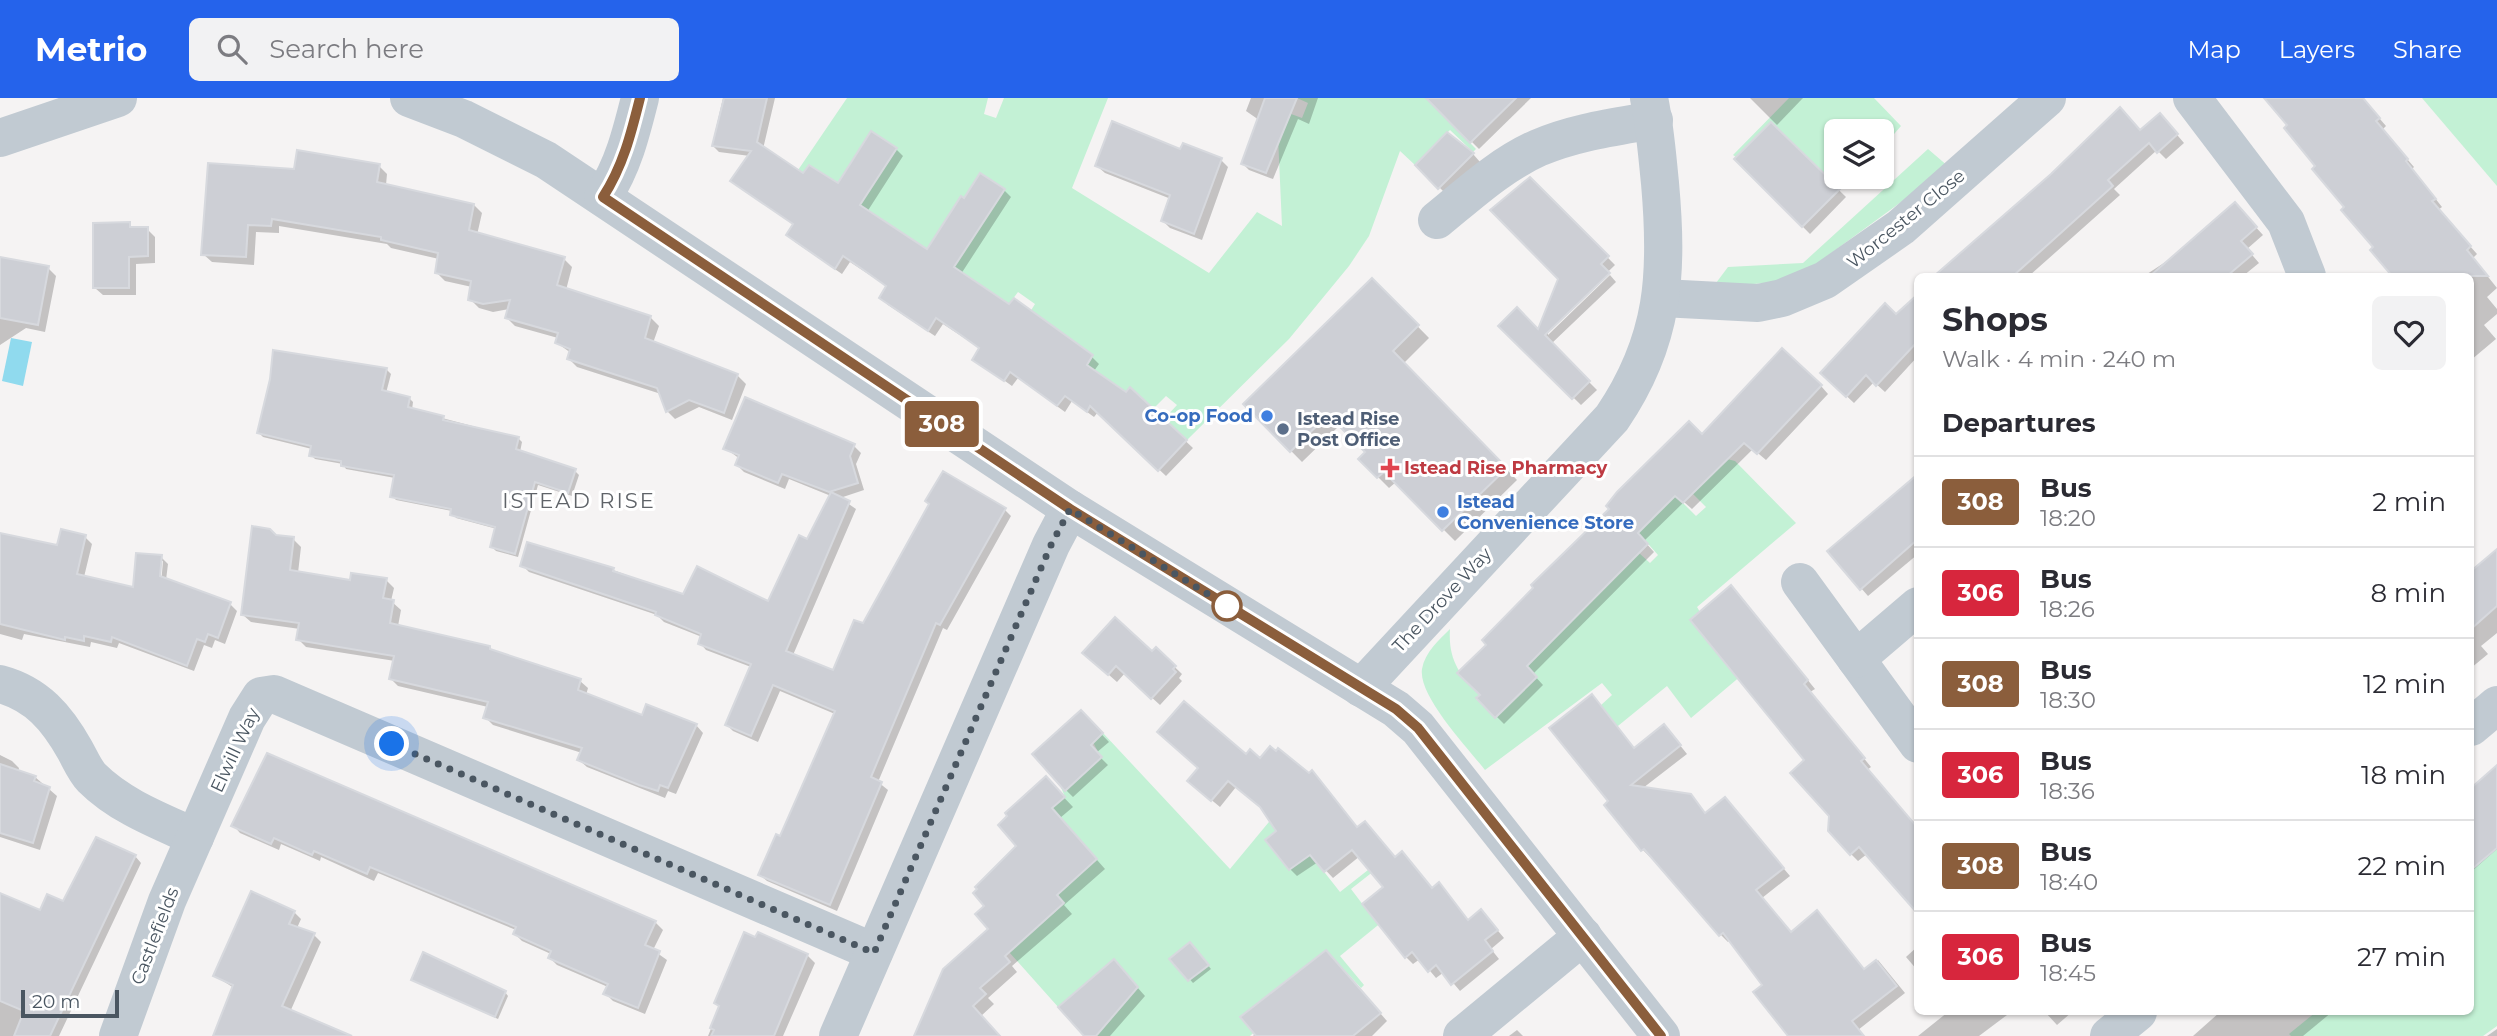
<!DOCTYPE html>
<meta charset="utf-8">
<style>
:root{--surface:#fff;--page:#f2f2f3;--text:#2b2b33;--muted:#7c7c81;--line:#e1e1e2;--accent:#2563eb}
body{margin:0;font-family:Montserrat,sans-serif;background:var(--page);color:var(--text);height:100vh;display:flex;flex-direction:column;font-size:26px;white-space:nowrap}
*{box-sizing:border-box;margin:0}
p{font-size:23px;color:var(--muted)}
.icon{flex:none;width:38px;height:38px;fill:none;stroke:currentColor;stroke-width:2;stroke-linecap:round;stroke-linejoin:round}
.map{position:relative;flex:1;overflow:hidden}
.panel{position:absolute;left:1914px;top:175px;width:560px;height:742px;display:flex;flex-direction:column;background:var(--surface);border-radius:10px;box-shadow:0 2px 5px #0004}
.panel>*{flex:none}
.badge{padding:0 14px;border-radius:5px;font-size:24px;line-height:46px}
.fabs{position:absolute;left:1824px;top:21px;display:grid;gap:14px}
.fabs a{display:grid;place-items:center;width:70px;height:70px;border-radius:10px;background:var(--surface);box-shadow:0 2px 5px #0004;font-size:35px}
.scale{position:absolute;left:21px;bottom:18px;width:98px;box-sizing:border-box;padding-left:7px;border:4px solid #4a5661;border-top:0;font-size:19px;line-height:24px;white-space:nowrap;color:#4a5661;-webkit-text-stroke:5px #fff;paint-order:stroke}
.you{position:absolute;width:35px;height:35px;margin:-18px;border:5px solid #fff;border-radius:50%;background:#1a73e8;box-shadow:0 0 0 10px #1a73e833}
.map>.badge{position:absolute;translate:-50% -50%;box-shadow:0 0 0 4px #fff}
h2{padding:0 28px;font-size:26px;line-height:63px}
.round{display:grid;place-items:center;flex:none;width:74px;height:74px;border-radius:10px;background:var(--page)}
.summary{display:flex;align-items:center;justify-content:space-between;height:119px;padding:0 28px}
h1{font-size:33px;font-weight:700;line-height:52px}
ul{padding:0;list-style:none}
li{display:flex;align-items:center;gap:21px;height:91px;padding:0 28px;border-top:2px solid var(--line)}
li div{flex:1}
li b{display:block;font-size:26px}
li em{font-style:normal}
li .badge{min-width:77px;font-weight:700;text-align:center}
header{display:flex;align-items:center;gap:42px;box-sizing:border-box;height:98px;padding:0 35px;background:var(--accent);color:#fff}
header strong{font-size:33px}
nav{display:flex;gap:38px;margin-inline-start:auto;font-size:24px}
.search{width:490px;height:63px;background:var(--page);display:flex;align-items:center;gap:18px;box-sizing:border-box;padding:0 24px;border-radius:10px;color:var(--muted);font-size:26px}
.map>svg:first-child{display:block}
.green{fill:#c3f1d5}
.water{fill:#90daee}
.shadow{fill:#0003;fill-rule:evenodd}
.building{fill:#cdcfd5;stroke:#d7d9de;stroke-width:2}
.lines{fill:none;stroke-linecap:round;stroke-linejoin:round}
.minor{stroke:#c1cad2;stroke-width:38}
.line-casing{stroke:#fff;stroke-width:16}
.line{stroke:#8b5e3c;stroke-width:10}
.walk{stroke:#4a5661;stroke-width:7;stroke-dasharray:0 12.6}
.shop-dot{fill:#3f7fe0;stroke:#fff;stroke-width:2.5}
.service-dot{fill:#5c6f8a;stroke:#fff;stroke-width:2.5}
.health-dot{fill:#e0444e;stroke:#fff;stroke-width:2.5}
.stop-dot{fill:#fff;stroke:#8b5e3c;stroke-width:3.5}
.labels{text-anchor:middle;stroke-width:6;stroke-linejoin:round;paint-order:stroke}
.street-label{font-size:18px;fill:#4a5661;stroke:#fff}
.shop-label{font-size:18px;font-weight:bold;fill:#366cbe;stroke:#fff;text-anchor:end}
.service-label{font-size:18px;font-weight:bold;fill:#4e5e75;stroke:#fff;text-anchor:start}
.health-label{font-size:18px;font-weight:bold;fill:#be3a42;stroke:#fff;text-anchor:start}
.quarter-label{font-size:21px;letter-spacing:2px;fill:#5f6368;stroke:#fff}
</style>
<header>
<strong>Metrio</strong>
<div class="search"><svg class="icon" aria-label="search" viewBox="0 0 24 24"><circle cx="10" cy="10" r="6"/><path d="M15 15l6 6"/></svg>Search here</div>
<nav><a>Map</a><a>Layers</a><a>Share</a></nav>
</header>
<div class="map">
<svg width="2497" height="938" viewBox="0 0 2497 938">
<rect width="100%" height="100%" fill="#f5f3f3"/>
<g class="green">
<polygon points="847,0 988,0 984,16 996,20 1004,0 1108,0 1072,90 1209,175 1257,114 1282,128 1278,38 1259,19 1285,29 1291,16 1302,20 1308,5 1297,0 1457,0 1438,12 1476,51 1473,54 1450,32 1415,67 1400,53 1369,138 1349,168 1289,241 1187,342 1164,321 1177,307 1166,298 1153,311 1130,289 1120,300 1109,282 1087,267 1093,257 1053,228 1020,230 1035,206 1018,194 1009,206 989,192 981,203 926,157 888,142 845,90 809,67 799,82 794,78"/>
<polygon points="1789,0 1874,0 1901,28 1881,51 1881,33 1836,33 1836,79 1852,79 1840,91 1783,35 1736,59 1733,57"/>
<polygon points="2422,0 2497,0 2497,88"/>
<polygon points="1928,51 1949,69 1793,183 1713,189 1728,169 1803,165"/>
<path d="M1727 361 1735 363 1796 425 1697 509 1700 514 1699 533 1719 556 1755 566 1691 620 1667 588 1613 632 1600 608 1612 597 1602 585 1485 672C1468 650 1418 598 1422 571 1425 554 1439 542 1450 531 1448 561 1459 577 1480 597L1476 601 1495 620 1537 579 1527 568 1639 455 1650 465 1658 457 1642 439 1635 437 1677 395V399L1696 418 1706 409 1686 389 1701 387Z"/>
<polygon points="1103,635 1230,771 1292,696 1302,707 1327,690 1265,742 1288,771 1354,725 1356,728 1314,761 1340,794 1382,761 1393,758 1351,791 1376,824 1420,793 1340,858 1364,887 1361,890 1326,852 1312,863 1301,894 1289,880 1274,892 1285,906 1250,938 1084,938 1009,854 1064,806 1056,793 1064,790 1097,761 1052,710 1065,699 1060,687 1066,692 1101,660 1093,644"/>
<polygon points="2497,736 2497,928 2483,938 2291,938 2289,936 2316,914 2471,914 2471,769 2487,758"/>
</g>
<polygon class="water" points="11,240 32,244 23,288 2,283"/>
<g class="shadow">
<polygon points="723,0 775,0 763,51 803,78 838,87 896,51 903,58 867,114 928,154 965,103 1004,92 1011,99 961,176 1010,208 1014,202 1092,259 1099,266 1094,273 1126,296 1130,291 1193,350 1166,378 1098,314 1094,319 1072,303 1065,314 1018,280 1012,288 974,261 981,251 943,226 935,238 888,207 881,200 888,189 850,164 842,176 795,144 788,137 795,127 741,91 750,58 719,54 712,47"/>
<polygon points="1251,0 1318,0 1309,26 1298,21 1273,81 1249,72 1243,66 1259,22 1246,13"/>
<polygon points="1459,0 1531,0 1479,51 1444,16"/>
<polygon points="1750,0 1803,0 1777,27"/>
<polygon points="2266,0 2362,0 2386,28 2382,32 2414,69 2412,71 2442,109 2438,112 2477,156 2473,160 2497,190 2487,199 2497,211 2497,216 2484,227 2496,241 2471,262 2471,178 2395,178 2372,152 2375,150 2289,28"/>
<polygon points="2167,25 2184,45 2166,61 2157,52 2114,91 2120,97 2029,178 1940,178 2052,77 2140,34"/>
<polygon points="1771,26 1846,99 1810,136 1736,61"/>
<polygon points="1181,53 1221,62 1228,69 1202,142 1170,130 1163,123 1171,101 1105,75 1097,68"/>
<polygon points="1473,56 1480,64 1447,97 1417,67"/>
<polygon points="379,68 387,76 386,87 474,107 482,115 477,137 564,161 572,169 566,192 651,220 659,228 653,245 737,277 746,286 732,322 699,309 675,321 667,313 661,296 577,269 569,261 571,255 557,245 558,240 515,228 507,220 509,211 493,214 479,210 470,201 472,189 445,183 436,174 439,161 391,150 387,146 279,128 279,135 256,134 254,167 212,164 203,156 295,73"/>
<polygon points="1530,81 1615,167 1548,232 1548,237 1610,177 1616,184 1551,246 1597,292 1581,307 1501,228 1539,234 1560,180"/>
<polygon points="2242,114 2263,137 2247,151 2259,165 2243,178 2144,178"/>
<polygon points="129,126 134,131 147,131 155,139 155,165 136,166 136,197 103,197 95,190"/>
<polygon points="0,160 48,170 56,178 45,234 26,230 0,247"/>
<polygon points="1372,182 1429,240 1403,266 1517,382 1455,443 1396,384 1389,390 1360,361 1368,354 1340,327 1302,364 1245,306"/>
<polygon points="1918,198 1918,258 1885,294 1874,284 1854,305 1822,275"/>
<polygon points="275,254 387,272 391,276 386,295 409,300 413,304 412,312 518,340 522,344 520,354 575,373 579,377 572,398 538,387 518,459 496,453 492,449 497,431 456,420 452,413 396,402 392,398 395,380 346,371 343,366 315,361 311,357 312,351 263,339 259,335"/>
<polygon points="1821,288 1828,296 1766,362 1753,351 1692,411 1684,404 1644,443 1654,454 1533,576 1543,587 1504,626 1478,600 1702,338"/>
<polygon points="854,348 861,355 856,366 864,392 840,400 856,411 793,557 834,574 863,527 1004,411 1011,418 947,532 943,530 878,684 888,692 837,813 767,783 760,777 781,740 835,616 780,593 758,644 733,633 727,627 751,569 706,552 700,545 702,539 664,524 657,517 529,474 522,467 613,472 684,498 769,505 808,443 831,398 789,381 785,391 744,374 737,367 740,361 725,350"/>
<polygon points="1918,378 1918,456 1868,498 1861,490"/>
<path d="M85 439 92 446 84 479 135 491 161 459 168 466 166 482 230 506 237 513 225 546 215 542 212 550 204 547 194 573 119 545 117 550 91 544 90 549 24 536 22 542 0 536V444L58 449ZM159 463H163L161 486H157Z"/>
<polygon points="276,439 293,441 301,449 298,475 352,484 386,482 394,490 391,503 401,512 398,528 489,550 494,555 580,583 588,590 586,597 643,619 696,627 703,635 676,696 668,693 665,700 587,669 579,662 582,655 493,627 485,619 488,609 398,588 391,581 395,563 306,549 298,541 300,531 251,524 243,517"/>
<polygon points="2497,453 2497,535 2481,548 2488,556 2471,570 2471,475"/>
<polygon points="1738,496 1815,591 1810,594 1871,669 1867,672 1918,732 1918,813 1867,756 1858,763 1851,756 1830,718"/>
<polygon points="1156,551 1182,576 1179,580 1182,583 1160,607 1125,575 1117,584 1092,562 1152,555"/>
<polygon points="1081,615 1109,644 1096,655 1108,667 1073,699 1066,692"/>
<polygon points="1671,636 1687,656 1643,690 1690,697 1706,716 1732,709 1790,778 1762,800 1791,835 1865,873 1878,862 1905,895 1858,932 1863,938 1791,938 1765,887 1730,842 1728,844 1721,837 1652,758 1650,759 1643,752 1606,707 1635,652"/>
<polygon points="0,657 12,663 19,670 18,674 35,679 57,698 40,752 0,739"/>
<polygon points="1246,658 1358,731 1469,824 1488,821 1504,840 1491,851 1499,861 1460,893 1444,874 1436,880 1420,861 1413,866 1406,859 1385,789 1360,758 1333,780 1318,764 1297,778 1290,771 1278,733 1264,712 1236,689 1220,709 1197,690"/>
<polygon points="2497,670 2497,751 2471,774 2471,693"/>
<polygon points="1055,690 1073,709 1060,720 1105,771 1064,807 1072,816 1012,868 1017,874 988,900 994,906 981,918 999,938 914,938 990,831 987,808"/>
<polygon points="233,727 655,824 663,832 653,852 667,862 645,916 613,903 606,896 608,889 557,867 550,860 551,856 522,843 515,836 516,832 378,775 374,783 321,759 320,763 281,746 279,752 240,735"/>
<polygon points="135,758 141,765 59,938 0,938 0,797 41,814 64,806"/>
<polygon points="294,814 301,821 297,830 314,837 321,844 290,914 299,938 215,938 234,890 215,878"/>
<polygon points="1918,848 1918,873 1906,859"/>
<polygon points="1193,849 1211,871 1193,885 1172,861"/>
<polygon points="807,857 815,865 783,938 708,938 720,909 716,905"/>
<polygon points="1333,861 1387,923 1372,938 1253,938"/>
<polygon points="1121,871 1145,898 1110,938 1086,938"/>
<polygon points="413,881 505,894 508,898 498,921"/>
<polygon points="1948,914 2011,914 1979,938 1918,938"/>
<polygon points="2045,914 2072,914 2057,927"/>
<polygon points="2220,914 2332,914 2303,938 2193,938"/>
<polygon points="2497,931 2497,938 2487,938"/>
<polygon points="1517,932 1523,938 1509,938"/>
</g>
<g class="building">
<polygon points="724,0 767,0 757,44 803,75 809,67 838,85 871,33 897,50 860,107 927,151 961,98 964,100 980,75 1005,91 954,169 1009,206 1014,200 1093,257 1087,267 1126,294 1130,289 1187,342 1158,373 1090,308 1087,314 1065,298 1057,308 1010,274 1004,283 972,262 979,250 958,235 936,220 928,233 879,200 886,188 865,173 843,158 835,171 786,137 793,126 730,83 751,53 712,48"/>
<polygon points="1265,0 1297,0 1266,75 1241,66"/>
<polygon points="1426,0 1516,0 1470,45"/>
<polygon points="2264,0 2363,0 2380,20 2376,23 2408,61 2406,63 2436,101 2432,103 2471,148 2467,152 2488,178 2392,178 2370,152 2373,149 2341,112 2344,109 2312,71 2315,68 2284,30 2287,27"/>
<polygon points="2120,9 2140,32 2160,15 2178,36 2157,55 2149,45 2108,82 2113,88 2013,178 1934,178 2051,76"/>
<polygon points="1112,23 1180,51 1183,45 1222,60 1194,136 1161,123 1170,97 1095,68"/>
<polygon points="1771,24 1840,91 1802,129 1734,61"/>
<polygon points="1447,34 1474,55 1438,91 1415,67"/>
<polygon points="297,52 380,66 377,84 474,106 469,132 565,159 557,187 651,218 645,240 738,276 724,315 689,302 666,314 657,290 567,261 570,251 555,245 558,235 505,220 510,202 483,206 468,202 471,183 435,175 438,155 381,142 381,139 272,121 271,128 248,127 246,159 201,157 208,65 294,71"/>
<polygon points="1530,79 1609,158 1601,166 1610,175 1545,237 1590,283 1572,301 1498,228 1517,209 1538,231 1558,181 1490,112"/>
<polygon points="2235,104 2257,129 2241,143 2253,156 2227,178 2150,178"/>
<polygon points="130,124 130,129 148,129 148,158 129,159 129,190 93,190 93,125"/>
<polygon points="0,159 49,168 38,227 0,220"/>
<polygon points="1372,180 1419,227 1393,253 1507,370 1442,433 1384,374 1377,380 1358,361 1365,354 1328,317 1290,354 1243,306"/>
<polygon points="1918,196 1918,243 1876,288 1866,277 1846,299 1820,275 1885,205 1896,216"/>
<polygon points="1782,250 1822,287 1757,356 1744,345 1683,405 1675,398 1638,435 1648,446 1527,568 1537,579 1495,620 1476,600 1480,597 1457,575 1486,547 1482,542 1533,490 1531,487 1609,411 1606,408 1617,394 1689,323 1702,336"/>
<polygon points="273,252 387,270 382,292 410,299 408,309 444,318 443,322 519,339 516,351 576,371 568,395 535,384 515,456 490,449 495,429 450,417 451,411 390,399 394,377 341,368 341,363 309,358 311,348 257,335 270,281"/>
<polygon points="745,299 855,346 850,358 858,385 829,394 782,376 778,385 735,367 739,357 723,351"/>
<polygon points="943,373 1006,410 940,527 936,525 871,679 882,684 830,807 758,777 776,736 780,738 835,613 773,587 751,638 725,627 751,566 698,546 701,536 655,517 656,514 520,468 527,444 614,470 613,473 683,496 697,468 768,503 799,437 807,441 831,394 850,403 786,553 833,572 854,522 863,525 929,406 925,403"/>
<polygon points="1918,376 1918,441 1860,492 1827,453"/>
<polygon points="252,428 270,431 276,437 294,439 290,472 350,482 351,475 387,480 383,500 394,502 390,525 490,548 490,551 581,581 578,592 642,617 646,606 697,626 668,690 660,687 658,693 639,687 577,662 582,650 483,620 488,604 389,581 394,558 296,542 299,525 241,517"/>
<polygon points="61,431 86,437 77,476 133,489 136,455 162,457 160,478 231,504 218,540 208,536 205,544 197,541 187,568 112,539 111,544 84,538 84,543 65,539 65,542 0,526 0,435 57,447"/>
<polygon points="2497,451 2497,508 2471,531 2471,473"/>
<polygon points="1731,487 1808,582 1804,586 1865,660 1861,663 1918,730 1918,816 1859,749 1850,757 1828,733 1829,718 1790,675 1804,662 1690,522"/>
<polygon points="1115,519 1152,553 1156,549 1176,568 1173,571 1176,574 1151,601 1116,568 1108,577 1082,555"/>
<polygon points="1592,596 1634,650 1664,626 1681,647 1631,687 1691,696 1705,715 1725,699 1784,770 1756,792 1791,834 1817,812 1864,871 1876,862 1897,888 1852,923 1864,938 1788,938 1753,894 1762,887 1723,835 1719,838 1644,751 1641,753 1604,707 1608,703 1549,630"/>
<polygon points="1184,603 1246,656 1250,651 1260,660 1270,648 1276,653 1278,650 1309,675 1312,672 1357,729 1365,723 1395,759 1402,753 1432,790 1439,784 1468,822 1481,811 1498,832 1485,842 1493,853 1451,887 1436,867 1428,874 1412,854 1405,860 1362,806 1383,789 1352,752 1324,774 1310,757 1289,772 1265,742 1276,733 1260,709 1228,683 1211,703 1187,683 1198,670 1157,634"/>
<polygon points="1081,612 1103,635 1091,647 1102,659 1065,693 1032,656"/>
<polygon points="267,655 656,823 645,847 660,853 638,910 603,896 608,886 548,860 551,853 513,836 516,829 370,769 367,776 314,753 312,757 274,740 271,746 231,728"/>
<polygon points="0,666 36,678 34,683 50,689 33,745 0,735"/>
<polygon points="2497,667 2497,750 2471,772 2471,690"/>
<polygon points="1046,678 1065,699 1052,710 1097,761 1057,797 1064,805 1005,858 1010,864 980,890 986,896 973,908 1000,938 914,938 943,871 988,831 975,816 984,808 973,795 977,791 975,789 1016,748 998,727 1007,718 1005,715"/>
<polygon points="96,739 136,757 50,938 14,938 24,913 0,903 0,795 40,812 47,796 63,803"/>
<polygon points="251,793 295,813 289,826 315,835 282,908 352,938 213,938 233,887 213,878"/>
<polygon points="744,834 755,839 758,834 808,856 774,938 711,938 714,932 710,930 719,908 714,905"/>
<polygon points="1190,844 1209,867 1188,883 1169,861"/>
<polygon points="1326,852 1381,915 1353,938 1256,938 1240,919"/>
<polygon points="423,854 506,893 495,919 411,882"/>
<polygon points="1114,861 1138,889 1096,938 1084,938 1058,909"/>
</g>
<g class="lines">
<g class="minor">
<polyline points="409,0 464,21 546,62 1070,411 1396,611 1418,630 1661,938"/>
<polyline points="2192,0 2286,124 2307,178"/>
<polyline points="0,40 118,0"/>
<path d="M603 99C623 68 631 36 640 0"/>
<path d="M1437 122C1469 96 1500 67 1538 50 1575 34 1615 29 1654 22"/>
<polyline points="1662,200 1758,205 1782,200 1825,182 1901,129 2047,0"/>
<polyline points="1800,484 1918,646"/>
<polyline points="1856,561 1918,508"/>
<path d="M0 586C37 596 57 620 75 652 80 661 85 673 92 680 120 708 160 723 195 739"/>
<path d="M1361 590 1612 320C1665 242 1668 175 1660 85 1657 56 1655 28 1649 0"/>
<polyline points="2471,629 2497,607"/>
<polyline points="118,938 167,803 247,620 261,598 274,596 874,854"/>
<polyline points="838,938 1051,447 1070,411"/>
<polyline points="1462,938 1583,838"/>
<polyline points="2109,938 2138,914"/>
</g>
</g>
<g class="lines">
<g class="line-casing">
<path id="line" d="M640 0C631 36 623 68 603 99L1070 411 1396 611 1418 630 1661 938"/>
</g>
<use href="#line" class="line"/>
<polyline class="walk" points="392,646 874,855 1051,447 1070,411 1227,508"/>
</g>
<g class="shop-dot">
<circle cx="1267" cy="318" r="7"/>
<circle cx="1443" cy="414" r="7"/>
</g>
<circle class="service-dot" cx="1283" cy="331" r="7"/>
<path class="health-dot" d="M1386.5 359.5h7v7h7v7h-7v7h-7v-7h-7v-7h7z"/>
<circle class="stop-dot" cx="1227" cy="508" r="14"/>
<g class="labels">
<g class="street-label">
<text transform="translate(1906 121) rotate(-39)" y="6">Worcester Close</text>
<text transform="translate(1442 502) rotate(-47)" y="6">The Drove Way</text>
<text transform="translate(235 652) rotate(-65)" y="6">Elwill Way</text>
<text transform="translate(155 838) rotate(-69)" y="6">Castlefields</text>
</g>
<g class="shop-label">
<text x="1253" y="324">Co-op Food</text>
<text x="1457" y="410" text-anchor="start">Istead<tspan x="1457" dy="21">Convenience Store</tspan></text>
</g>
<g class="service-label">
<text x="1297" y="327">Istead Rise<tspan x="1297" dy="21">Post Office</tspan></text>
</g>
<g class="health-label">
<text x="1404" y="376">Istead Rise Pharmacy</text>
</g>
<g class="quarter-label">
<text x="579" y="410">ISTEAD RISE</text>
</g>
</g>
</svg>
<div class="fabs">
<a><svg class="icon" aria-label="layers" viewBox="0 0 24 24"><path d="M12 4l9 5-9 5-9-5zM3 14l9 5 9-5"/></svg></a>
</div>
<div class="scale">20 m</div>
<div class="you" style="left:392px;top:646px"></div>
<b class="badge" style="left:942px;top:326px;background:#8b5e3c;color:#fff">308</b>
<section class="panel">
<div class="summary"><div><h1>Shops</h1><p>Walk · 4 min · 240 m</p></div><a class="round"><svg class="icon" aria-label="heart" viewBox="0 0 24 24"><path d="M12 20l-8-8c-3-5 5-10 8-4 3-6 11-1 8 4z"/></svg></a></div>
<h2>Departures</h2>
<ul>
<li><span class="badge" style="background:#8b5e3c;color:#fff">308</span><div><b>Bus</b><p>18:20</p></div><em>2 min</em></li>
<li><span class="badge" style="background:#d7263d;color:#fff">306</span><div><b>Bus</b><p>18:26</p></div><em>8 min</em></li>
<li><span class="badge" style="background:#8b5e3c;color:#fff">308</span><div><b>Bus</b><p>18:30</p></div><em>12 min</em></li>
<li><span class="badge" style="background:#d7263d;color:#fff">306</span><div><b>Bus</b><p>18:36</p></div><em>18 min</em></li>
<li><span class="badge" style="background:#8b5e3c;color:#fff">308</span><div><b>Bus</b><p>18:40</p></div><em>22 min</em></li>
<li><span class="badge" style="background:#d7263d;color:#fff">306</span><div><b>Bus</b><p>18:45</p></div><em>27 min</em></li>
</ul>
</section>
</div>
